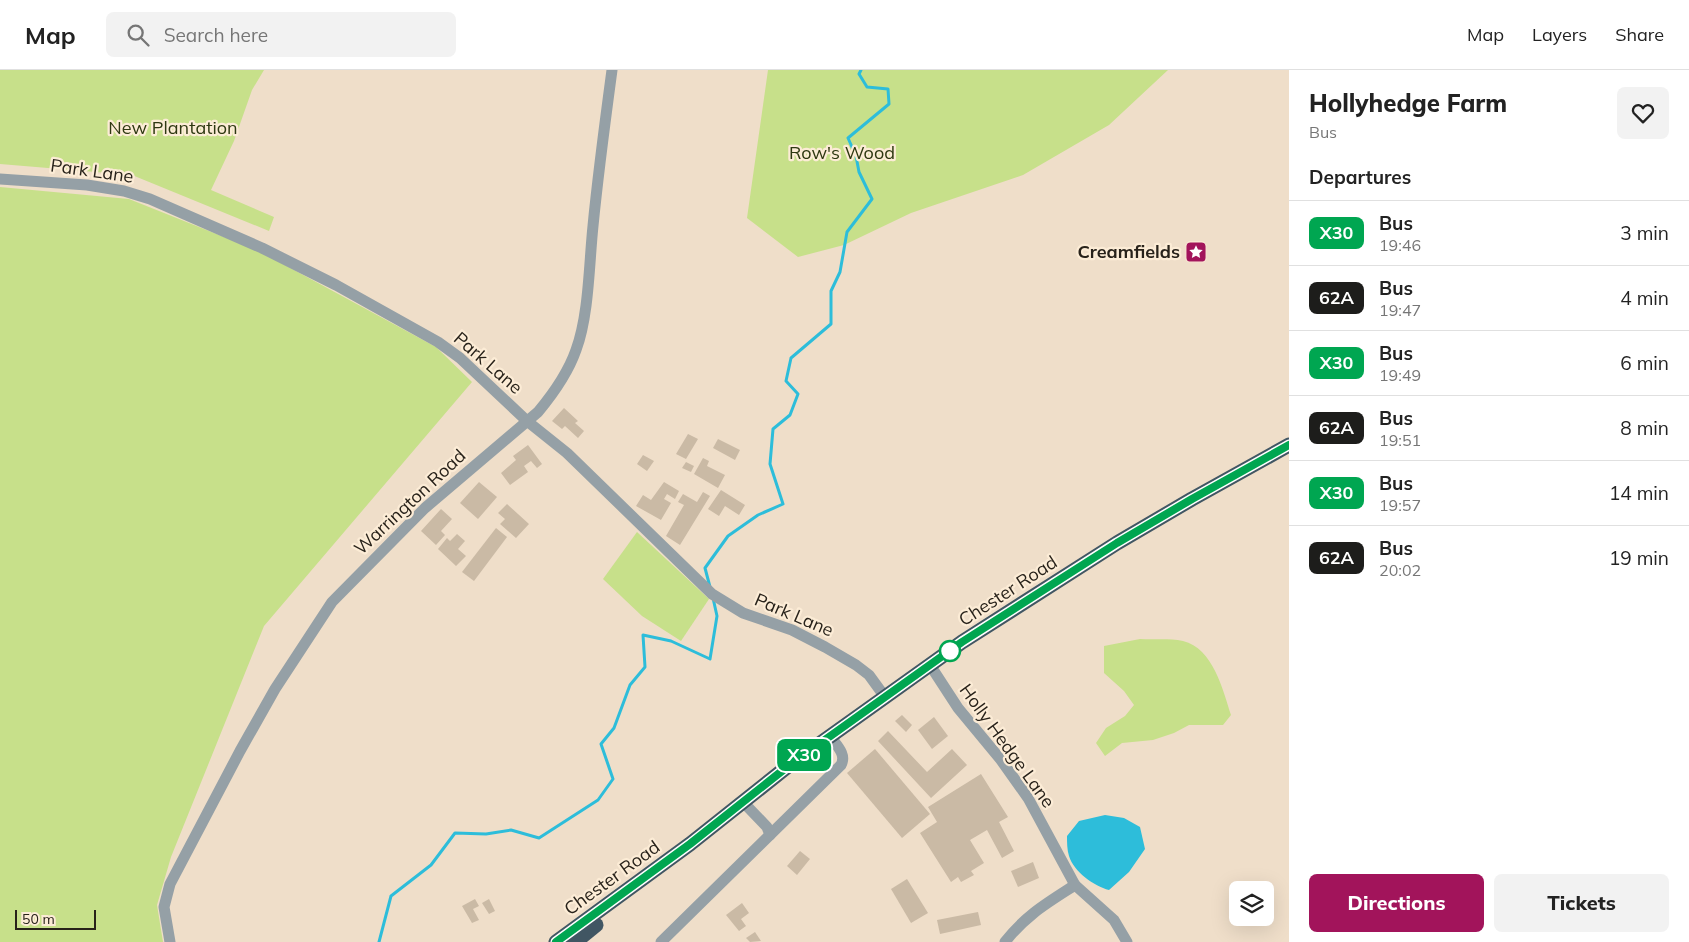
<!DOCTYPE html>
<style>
:root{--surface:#fff;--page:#f2f2f2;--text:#222;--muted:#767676;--line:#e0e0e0;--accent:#a2145b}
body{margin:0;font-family:Mulish,sans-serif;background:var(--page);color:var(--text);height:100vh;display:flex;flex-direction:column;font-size:19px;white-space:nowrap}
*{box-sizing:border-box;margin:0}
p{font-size:16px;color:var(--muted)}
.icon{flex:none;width:28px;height:28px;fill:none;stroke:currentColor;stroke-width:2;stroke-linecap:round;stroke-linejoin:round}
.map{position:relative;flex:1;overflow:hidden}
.side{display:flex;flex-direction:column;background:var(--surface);width:400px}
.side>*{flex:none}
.badge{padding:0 10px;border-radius:8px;font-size:18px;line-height:32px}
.controls{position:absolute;left:1229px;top:811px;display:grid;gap:10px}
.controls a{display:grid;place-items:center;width:45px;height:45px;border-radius:8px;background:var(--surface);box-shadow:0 5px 20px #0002;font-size:25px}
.scale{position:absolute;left:15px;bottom:12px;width:81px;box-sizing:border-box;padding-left:5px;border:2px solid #28221a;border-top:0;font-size:14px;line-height:18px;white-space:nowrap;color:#28221a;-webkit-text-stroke:4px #fcecd6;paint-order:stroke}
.map>.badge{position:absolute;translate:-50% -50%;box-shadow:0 0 0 2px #fff}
h2{padding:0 20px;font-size:19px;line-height:45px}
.round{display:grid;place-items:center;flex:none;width:52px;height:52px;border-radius:8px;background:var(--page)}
.summary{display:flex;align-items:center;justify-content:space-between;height:85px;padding:0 20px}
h1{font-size:24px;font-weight:800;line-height:38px}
.button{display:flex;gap:10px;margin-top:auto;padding:10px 20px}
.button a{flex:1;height:58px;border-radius:8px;background:var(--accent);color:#fff;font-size:20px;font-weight:800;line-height:58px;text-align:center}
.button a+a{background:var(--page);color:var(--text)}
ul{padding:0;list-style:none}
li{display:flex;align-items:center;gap:15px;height:65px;padding:0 20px;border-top:1px solid var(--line)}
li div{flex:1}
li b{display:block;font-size:19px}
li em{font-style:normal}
li .badge{min-width:55px;font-weight:700;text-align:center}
header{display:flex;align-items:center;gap:30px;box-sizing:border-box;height:70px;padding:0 25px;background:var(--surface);border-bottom:1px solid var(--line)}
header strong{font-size:24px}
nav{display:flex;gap:28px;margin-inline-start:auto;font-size:18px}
.search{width:350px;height:45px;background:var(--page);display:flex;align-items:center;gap:12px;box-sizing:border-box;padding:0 18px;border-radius:8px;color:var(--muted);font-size:19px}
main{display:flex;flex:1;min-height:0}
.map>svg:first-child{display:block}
.green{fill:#c7e08a}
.water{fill:#2dbdda}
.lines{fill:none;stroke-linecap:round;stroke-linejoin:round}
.stream{stroke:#2dbdda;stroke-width:3}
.building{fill:#cabaa5}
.minor{stroke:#95a0a6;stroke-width:11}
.highway{stroke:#415663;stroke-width:15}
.line-casing{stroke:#fff;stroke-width:11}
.line{stroke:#00a651;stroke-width:8}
.stop-dot{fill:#fff;stroke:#00a651;stroke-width:2.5}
.labels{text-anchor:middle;stroke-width:4.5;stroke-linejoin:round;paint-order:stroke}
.park-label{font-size:18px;fill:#2e3811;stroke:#fcecd6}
.street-label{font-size:18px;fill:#28221a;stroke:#fcecd6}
.poi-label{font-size:18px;font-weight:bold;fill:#28221a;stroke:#fcecd6;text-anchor:end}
</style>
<header>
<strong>Map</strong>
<div class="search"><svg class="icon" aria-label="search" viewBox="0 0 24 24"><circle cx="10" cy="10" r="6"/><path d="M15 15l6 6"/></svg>Search here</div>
<nav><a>Map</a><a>Layers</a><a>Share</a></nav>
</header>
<main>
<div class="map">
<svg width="1289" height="872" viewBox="0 0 1289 872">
<rect width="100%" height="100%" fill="#efdec9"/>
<g class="green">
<polygon points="0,0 264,0 252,20 234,71 211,120 274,147 269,161 132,105 0,94"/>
<polygon points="768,0 1168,0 1109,55 1023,105 911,143 844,175 798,187 747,148"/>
<polygon points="0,117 129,129 259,181 436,277 472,312 264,556 171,787 157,835 163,872 0,872"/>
<polygon points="637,462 709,529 681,571 642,546 603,509"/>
<path d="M1140 569C1154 570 1169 568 1183 571 1213 578 1223 620 1231 645L1223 655H1189L1174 663 1153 670 1122 673 1105 686 1096 673 1106 658 1125 646 1134 635 1124 621 1104 603V576Z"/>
</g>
<path class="water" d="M1105 745 1124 748 1140 757 1145 779 1129 802 1109 820C1094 816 1074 802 1069 786 1067 780 1067 772 1067 766L1079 751Z"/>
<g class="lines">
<g class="stream">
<polyline points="710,517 705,498 728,466 758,445 783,434 770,394 773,359 790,345 798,324 786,311 791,288 831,254 831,221 840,202 847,162 872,129 859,102 856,86 848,68 889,34 888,19 867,17 859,4 861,0"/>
<polyline points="379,872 391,826 431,795 455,763 486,764 511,760 539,768 598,730 613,709 601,674 614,658 630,615 645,597 643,565 671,571 710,589 717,546 713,528"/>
</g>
</g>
<g class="building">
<polygon points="564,338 578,351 575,353 584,361 578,368 565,356 562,359 552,351"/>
<polygon points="688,364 698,369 686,389 676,384"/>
<polygon points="718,369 740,380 735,390 713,378"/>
<polygon points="528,375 542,394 537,398 531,391 524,396 528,402 510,415 501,403 516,390 513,386"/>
<polygon points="643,385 654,391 647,401 637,394"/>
<polygon points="703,388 709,391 707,396 725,405 718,418 694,404"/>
<polygon points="686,392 694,396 691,402 682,398"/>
<polygon points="479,412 497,427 478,449 460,433"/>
<polygon points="664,412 679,421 675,429 667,424 664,429 671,433 661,450 636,436 643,425 651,430"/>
<polygon points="721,420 745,435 739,445 725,436 719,446 708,439"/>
<polygon points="703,422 710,426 680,475 666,466 684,435 678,432 683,424 697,432"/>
<polygon points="507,434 529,454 516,468 500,454 505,449 498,443"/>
<polygon points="441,439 452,449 441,461 445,465 436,475 421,461"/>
<polygon points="496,458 507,467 474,511 462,502"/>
<polygon points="457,464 465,471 458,479 466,486 456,496 438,479 447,468 450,471"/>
<polygon points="902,645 912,655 906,662 895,651"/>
<polygon points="934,647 948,666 932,679 918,660"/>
<polygon points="888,661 927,702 952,679 967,695 931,728 878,671"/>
<polygon points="875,679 930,744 902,768 847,703"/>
<polygon points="981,704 1008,747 999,752 1014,781 1002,788 987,760 970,770 984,793 971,801 974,805 961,812 958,807 951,812 920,763 937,752 928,737"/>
<polygon points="800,781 810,789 797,805 787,796"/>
<polygon points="1033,792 1039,808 1018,817 1011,801"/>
<polygon points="907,809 928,843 911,853 891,819"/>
<polygon points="475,829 479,836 473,839 479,850 472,853 462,836"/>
<polygon points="489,829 495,841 489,844 482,833"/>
<polygon points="742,833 749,843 741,849 746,856 739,861 726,845"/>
<polygon points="978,842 981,855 940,864 937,850"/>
<polygon points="755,862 761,871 750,872 746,868"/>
</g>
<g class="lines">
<g class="minor">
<polyline points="0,109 87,115 124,121 150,129 262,178 336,215 438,272 460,288 527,351 567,383 712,524 743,543 792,560 825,577 856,595 869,605 885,627"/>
<polyline points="930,595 958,638 1001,690 1028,728 1075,815 1114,850 1127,872"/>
<polyline points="744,733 767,757 770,765"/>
<path d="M170 872 164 837 170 814 240 681 275 619 332 532 425 438 538 342C553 324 568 303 576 280 589 245 589 194 593 156 598 104 605 52 612 0"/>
<path d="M661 872 841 695C847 684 836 675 830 666"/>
<path d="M1005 872C1026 845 1047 833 1075 815"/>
</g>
<g class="highway">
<polyline points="556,872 690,774 787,697 962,572 1117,473 1192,429 1289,375"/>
<polyline points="575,872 596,855"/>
</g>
</g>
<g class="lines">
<g class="line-casing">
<polyline id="line" points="556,872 690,774 787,697 962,572 1117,473 1192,429 1289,375"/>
</g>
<use href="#line" class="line"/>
</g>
<defs>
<g id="sight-square" transform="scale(1.125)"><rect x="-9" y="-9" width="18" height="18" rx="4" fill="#a2145b" stroke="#fcecd6"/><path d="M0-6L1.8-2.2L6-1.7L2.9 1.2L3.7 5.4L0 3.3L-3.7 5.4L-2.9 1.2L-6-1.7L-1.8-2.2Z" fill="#fff"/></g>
</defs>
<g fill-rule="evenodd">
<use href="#sight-square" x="1196" y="182"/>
</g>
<circle class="stop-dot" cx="950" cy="581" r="10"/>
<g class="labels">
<g class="park-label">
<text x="173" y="64">New Plantation</text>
<text x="842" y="89">Row's Wood</text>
</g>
<g class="street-label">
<text transform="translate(92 101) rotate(8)" y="6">Park Lane</text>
<text transform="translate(488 293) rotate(41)" y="6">Park Lane</text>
<text transform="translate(410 432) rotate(-43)" y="6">Warrington Road</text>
<text transform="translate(1008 521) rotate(-33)" y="6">Chester Road</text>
<text transform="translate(794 545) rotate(23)" y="6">Park Lane</text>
<text transform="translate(1007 676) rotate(54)" y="6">Holly Hedge Lane</text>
<text transform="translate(612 808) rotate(-36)" y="6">Chester Road</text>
</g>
<g class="poi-label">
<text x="1180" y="188">Creamfields</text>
</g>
</g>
</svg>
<div class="controls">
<a><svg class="icon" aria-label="layers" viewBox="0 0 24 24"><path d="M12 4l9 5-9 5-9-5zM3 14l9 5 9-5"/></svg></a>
</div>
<div class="scale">50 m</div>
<b class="badge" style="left:804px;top:685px;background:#00a651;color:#fff">X30</b>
</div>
<section class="side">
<div class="summary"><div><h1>Hollyhedge Farm</h1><p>Bus</p></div><a class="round"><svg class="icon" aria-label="heart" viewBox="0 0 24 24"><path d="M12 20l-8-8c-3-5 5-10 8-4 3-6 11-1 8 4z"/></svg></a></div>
<h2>Departures</h2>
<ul>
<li><span class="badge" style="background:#00a651;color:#fff">X30</span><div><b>Bus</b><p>19:46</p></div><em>3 min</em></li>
<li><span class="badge" style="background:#1d1d1b;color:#fff">62A</span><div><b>Bus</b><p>19:47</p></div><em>4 min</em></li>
<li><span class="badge" style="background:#00a651;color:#fff">X30</span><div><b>Bus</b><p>19:49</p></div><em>6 min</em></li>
<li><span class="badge" style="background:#1d1d1b;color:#fff">62A</span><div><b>Bus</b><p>19:51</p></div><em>8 min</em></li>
<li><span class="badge" style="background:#00a651;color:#fff">X30</span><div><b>Bus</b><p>19:57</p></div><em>14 min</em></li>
<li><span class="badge" style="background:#1d1d1b;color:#fff">62A</span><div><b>Bus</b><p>20:02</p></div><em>19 min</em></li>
</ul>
<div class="button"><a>Directions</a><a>Tickets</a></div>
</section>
</main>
